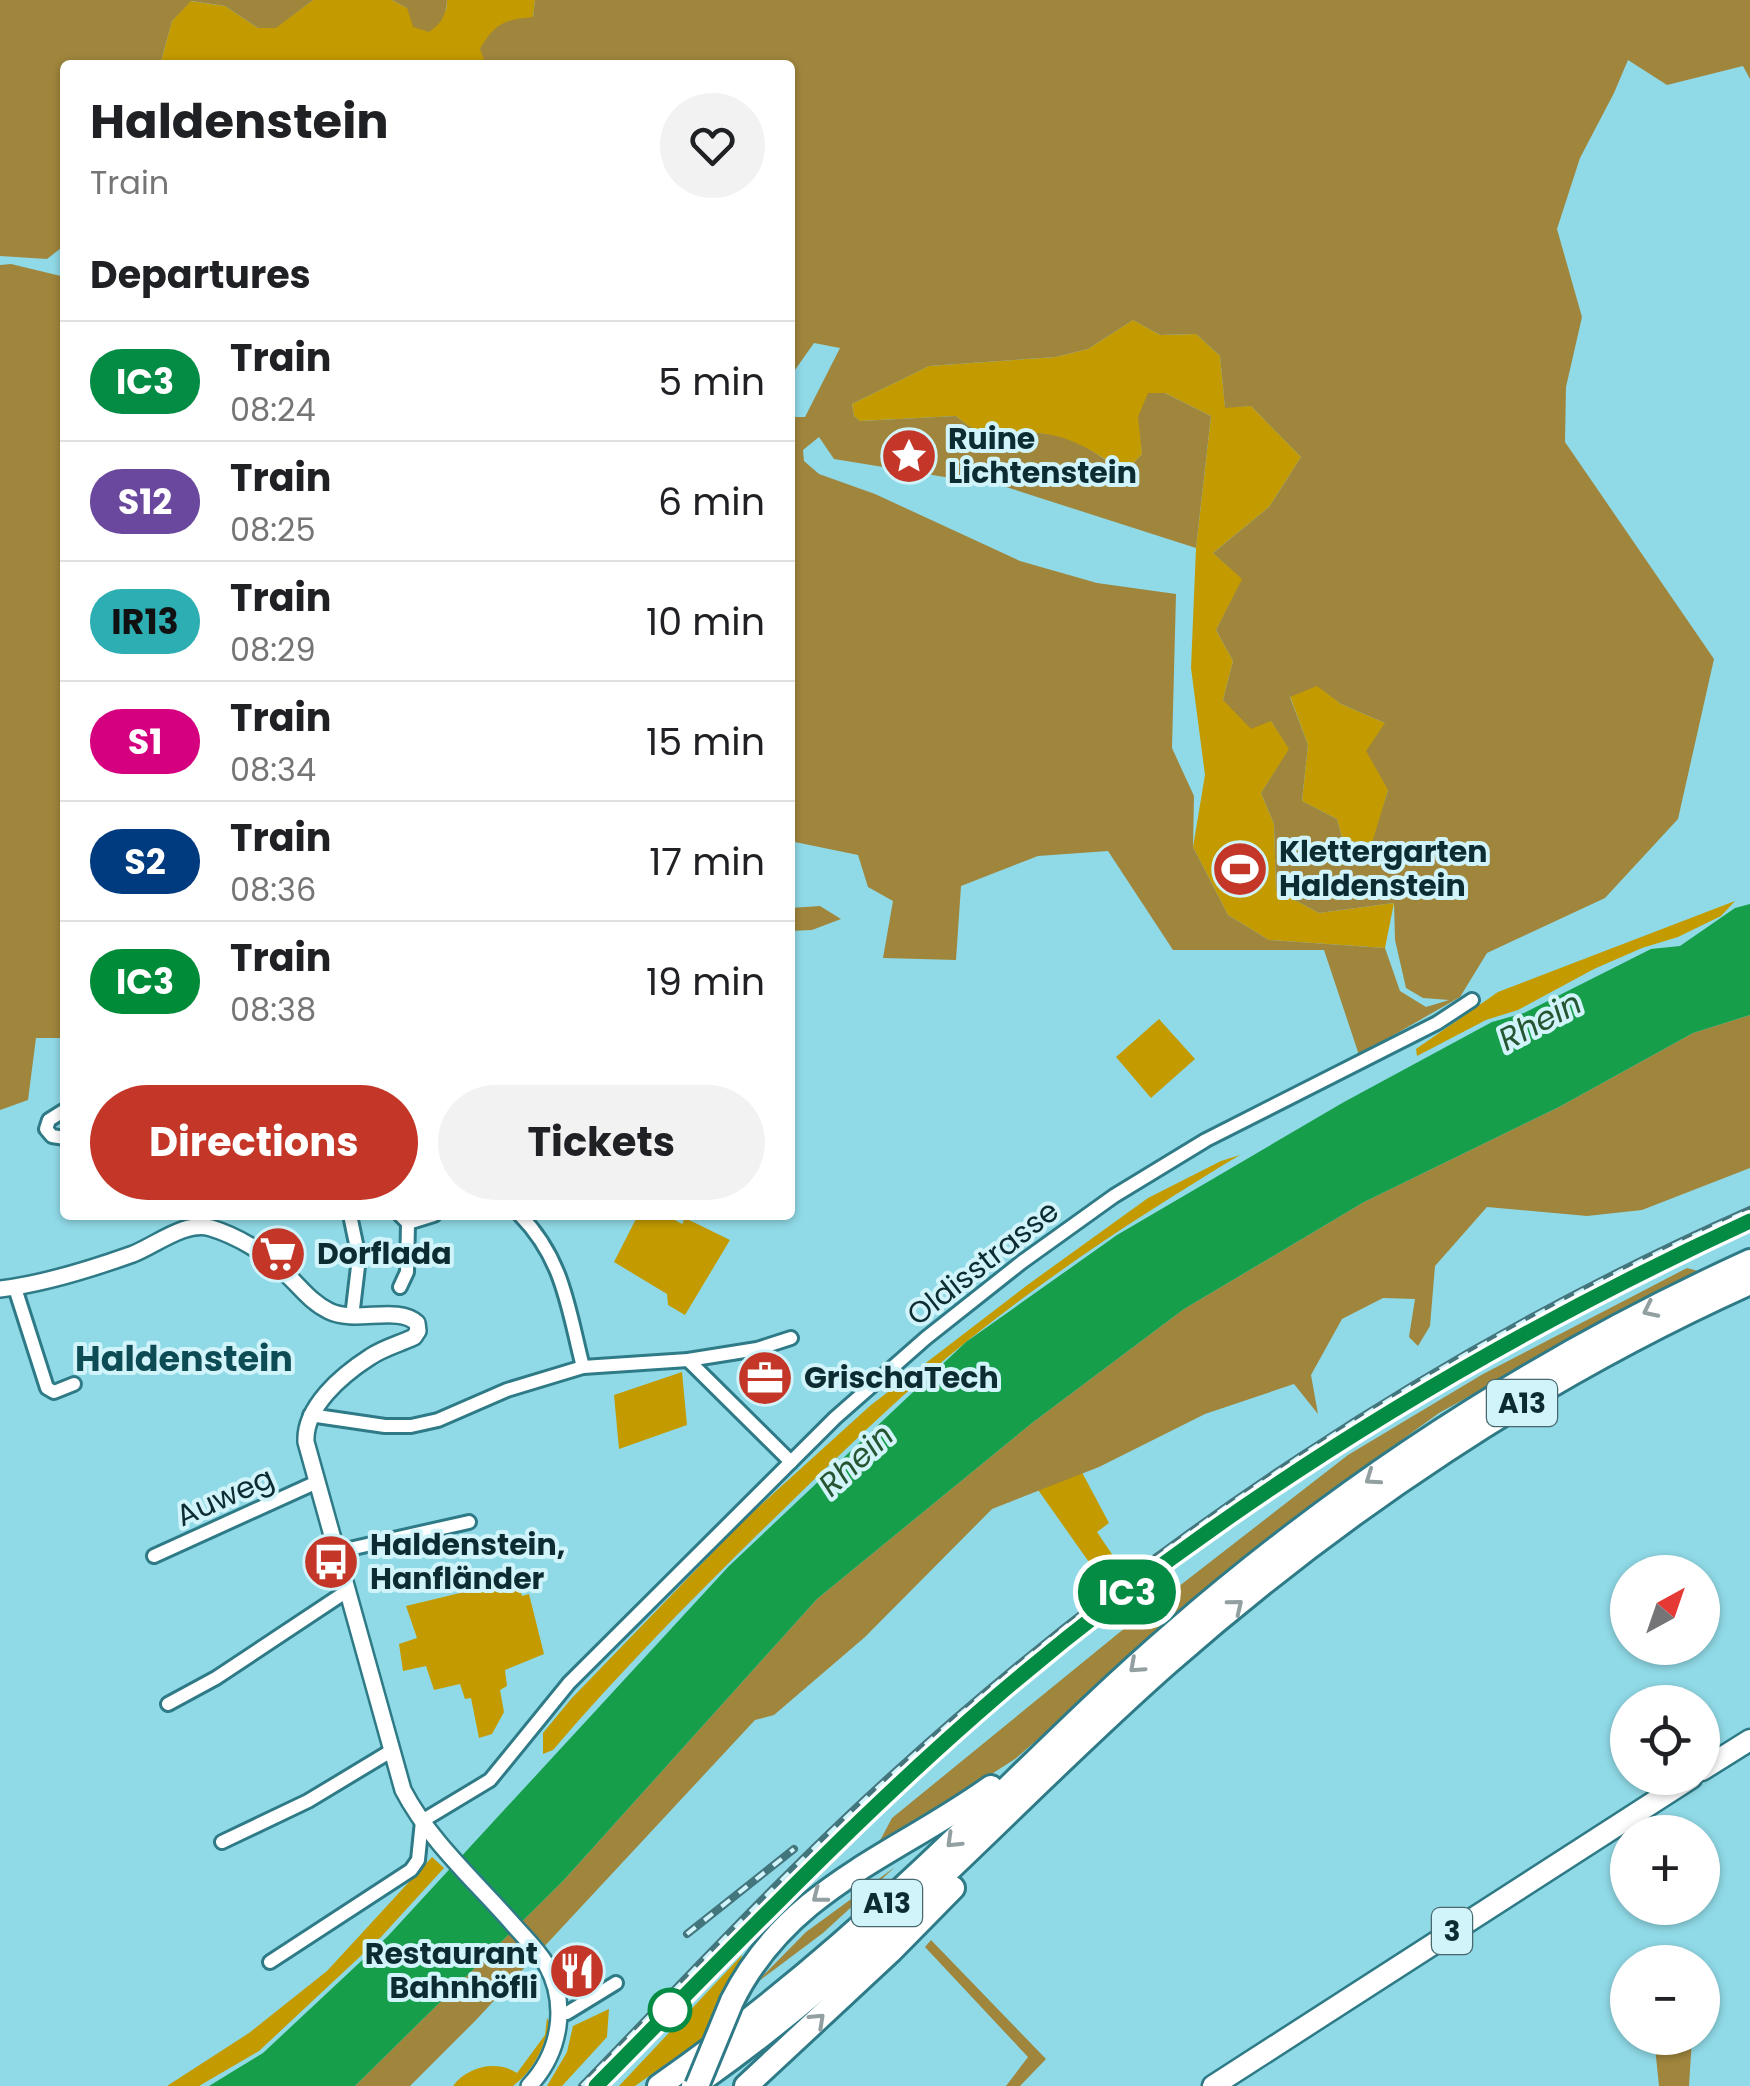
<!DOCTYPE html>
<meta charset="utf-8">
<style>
:root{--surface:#fff;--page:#f2f2f2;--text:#202124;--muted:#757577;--line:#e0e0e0;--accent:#c43728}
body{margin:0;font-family:Poppins,sans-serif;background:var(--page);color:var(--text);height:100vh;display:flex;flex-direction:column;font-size:38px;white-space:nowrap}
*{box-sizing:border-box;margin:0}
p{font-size:32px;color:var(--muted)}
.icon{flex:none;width:55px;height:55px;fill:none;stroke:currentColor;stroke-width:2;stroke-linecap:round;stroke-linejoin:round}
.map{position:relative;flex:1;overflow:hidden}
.sheet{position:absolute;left:60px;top:60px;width:735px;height:1160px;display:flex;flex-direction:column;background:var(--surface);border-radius:10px;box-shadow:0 2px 8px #0004}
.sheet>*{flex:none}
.badge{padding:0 20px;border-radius:32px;font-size:35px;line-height:65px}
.needle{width:65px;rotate:40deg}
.buttons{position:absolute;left:1610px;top:1555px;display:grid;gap:20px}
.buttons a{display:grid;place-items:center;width:110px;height:110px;border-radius:50%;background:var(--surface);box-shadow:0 2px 8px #0004;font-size:50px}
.map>.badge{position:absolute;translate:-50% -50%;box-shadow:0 0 0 5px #fff}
h2{padding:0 30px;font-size:38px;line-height:90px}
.round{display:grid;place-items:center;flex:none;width:105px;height:105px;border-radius:52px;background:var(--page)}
.overview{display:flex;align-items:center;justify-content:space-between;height:170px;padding:0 30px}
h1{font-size:48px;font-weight:700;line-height:75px}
.button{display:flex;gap:20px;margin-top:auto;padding:20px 30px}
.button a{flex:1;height:115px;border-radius:60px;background:var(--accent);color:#fff;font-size:40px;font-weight:700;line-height:115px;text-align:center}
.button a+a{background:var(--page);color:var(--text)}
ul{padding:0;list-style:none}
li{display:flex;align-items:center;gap:30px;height:120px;padding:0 30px;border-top:2px solid var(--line)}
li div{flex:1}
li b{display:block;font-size:38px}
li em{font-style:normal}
li .badge{min-width:110px;font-weight:700;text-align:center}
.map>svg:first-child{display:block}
.green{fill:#c39b01}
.forest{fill:#a0863d;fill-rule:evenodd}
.water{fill:#169e4b}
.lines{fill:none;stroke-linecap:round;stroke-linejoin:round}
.minor-casing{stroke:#2e7a86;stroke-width:18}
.tertiary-casing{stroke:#2e7a86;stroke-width:20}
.primary-casing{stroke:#2e7a86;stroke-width:25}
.motorway-casing{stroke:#2e7a86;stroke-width:28}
.minor{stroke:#fff;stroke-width:12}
.tertiary{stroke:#fff;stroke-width:15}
.primary{stroke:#fff;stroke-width:20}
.motorway{stroke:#fff;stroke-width:22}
.rail-casing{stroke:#43757d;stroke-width:8}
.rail{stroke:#d1f4fb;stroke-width:4;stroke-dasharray:11;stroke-linecap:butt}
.motorway-bridge-casing{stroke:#2e7a86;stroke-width:28;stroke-linecap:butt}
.motorway-bridge{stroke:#fff;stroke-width:22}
.oneway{stroke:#92a0a2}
.line-casing{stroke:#fff;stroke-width:22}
.line{stroke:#048c45;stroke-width:15}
.stop-dot{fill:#fff;stroke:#048c45;stroke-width:5}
.labels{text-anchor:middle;stroke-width:8;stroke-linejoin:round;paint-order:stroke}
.shield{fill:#d1f4fb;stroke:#47686e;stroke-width:2.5}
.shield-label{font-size:28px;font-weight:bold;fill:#0c2c31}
.poi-label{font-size:30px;font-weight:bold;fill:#0c2c31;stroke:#d1f4fb;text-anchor:start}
.street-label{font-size:30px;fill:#0c2c31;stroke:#d1f4fb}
.water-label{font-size:32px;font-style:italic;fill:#265532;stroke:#d1f4fb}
.quarter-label{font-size:35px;font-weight:bold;fill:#0e4c55;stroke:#d1f4fb}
</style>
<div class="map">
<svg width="1750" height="2086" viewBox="0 0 1750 2086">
<rect width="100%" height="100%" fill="#90dae7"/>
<g class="green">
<polygon points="313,0 392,0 407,8 446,10 447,0 535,0 533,17 483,61 486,65 160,65 172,21 190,1 225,6 258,28 275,28"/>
<path d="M1133 320 1160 335 1196 334 1220 356 1225 407 1251 406 1301 457 1269 507 1213 553 1243 579 1216 630 1233 661 1223 700 1271 721 1290 749 1261 793 1274 824 1276 890 1319 913 1394 903 1385 948 1269 940 1228 915 1193 847 1205 775 1191 668 1196 548 1211 416 1165 393 1139 417 1142 454 1129 468 1118 469C1097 451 1067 437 1038 433 998 428 997 451 956 416L860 421 854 416 852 404 929 366 1056 357 1088 349Z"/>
<polygon points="1317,685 1341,704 1385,723 1388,790 1373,843 1343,841 1337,819 1302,801 1308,745 1290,696"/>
<polygon points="1735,901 1721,916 1678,937 1642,948 1594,969 1518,1010 1486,1020 1417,1056 1416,1049 1498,992"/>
<polygon points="1159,1019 1195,1059 1151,1098 1116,1057"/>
<path d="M1240 1155C1130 1221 1021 1293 923 1378 866 1428 812 1482 757 1535 687 1604 617 1675 553 1750L543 1754V1733L571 1699 742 1522 871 1405 1026 1286 1148 1198 1221 1161Z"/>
<polygon points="638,1215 660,1218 666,1215 682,1224 685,1218 730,1240 685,1315 668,1305 667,1294 614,1262"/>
<polygon points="682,1372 687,1425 619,1449 614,1395"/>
<polygon points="1077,1463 1109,1523 1097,1532 1122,1569 1103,1582 1036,1487"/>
<polygon points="514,1573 522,1596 529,1594 544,1654 505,1670 507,1686 500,1690 504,1712 492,1734 479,1738 471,1698 465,1699 460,1684 434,1690 426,1666 403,1671 399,1644 417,1638 406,1606 489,1586"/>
<polygon points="432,1857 444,1868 381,1937 259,2051 199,2086 167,2086 249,2033 327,1971"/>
<polygon points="742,1955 740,1970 705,2037 635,2086 619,2086"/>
<polygon points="609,2009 607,2037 562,2086 547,2086 567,2052 573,2026"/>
<path d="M547 2018 550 2023C544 2048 534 2070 513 2086H453C468 2066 497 2060 517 2073L545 2035Z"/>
</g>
<g class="forest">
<polygon points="0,0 313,0 276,28 258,28 225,6 191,1 172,21 160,65 65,65 65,245 47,259 0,256"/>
<path d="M392 0H447C446 15 442 23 429 32L413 27 407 8Z"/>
<path d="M535 0H1750V79L1743 66 1667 85 1628 60 1614 93 1580 158 1557 229 1582 317 1566 387 1565 442 1714 659 1678 819 1605 898 1487 953 1460 997 1359 1055 1324 950H1173L1108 851 1038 856 961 886 956 960 883 958 893 901 868 887 858 855 790 841V417H805L840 348 814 343 790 377V65H486L480 49C494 24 505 19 533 17ZM1133 320 1160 335 1196 334 1220 356 1225 408 1251 406 1301 457 1269 507 1213 553 1242 579 1216 630 1233 661 1223 700 1251 729 1271 721 1289 749 1261 793 1274 824 1276 890 1319 913 1394 903 1395 940 1406 988 1423 998 1449 1000 1426 1007 1400 991 1385 948 1269 940 1228 915 1193 847 1194 796 1172 748 1176 594 1097 583 1020 561 875 494 819 474 804 461 803 450 819 437 834 459 1006 487 1196 548 1211 416 1165 393H1148L1138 417 1142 454 1129 468 1118 469C1095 451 1070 436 1039 433 999 429 994 448 956 416L860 421 854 416 852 404 929 366 1056 357 1088 349ZM1317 686 1341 704 1385 723 1366 751 1388 790 1372 843 1343 841 1337 819 1302 801 1308 745 1290 697Z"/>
<polygon points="11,264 65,277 65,1038 36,1038 28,1100 0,1110 0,265"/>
<polygon points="820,906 841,919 812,930 790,931 790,908"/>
<polygon points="1750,1015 1750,1168 1642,1210 1587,1216 1487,1207 1435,1266 1430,1326 1418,1346 1409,1337 1415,1299 1383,1298 1342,1319 1311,1375 1318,1414 1294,1384 1205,1414 1099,1467 992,1509 865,1637 774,1715 755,1720 476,2020 410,2086 355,2086 563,1881 817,1599 1032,1423 1184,1309 1364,1202 1559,1107 1693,1033"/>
<polygon points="1687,1268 1698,1271 1439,1413 1275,1532 1015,1759 876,1848 892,1818 1120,1632 1348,1455 1483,1374"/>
<polygon points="895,1867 823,1933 755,1984 806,1932"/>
<polygon points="931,1940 1046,2059 1020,2086 1006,2086 1028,2057 925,1947"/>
<polygon points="1660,2038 1692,2038 1689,2086 1659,2086 1655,2047"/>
</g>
<polygon class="water" points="1750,904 1750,1015 1693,1033 1559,1107 1364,1202 1184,1309 1032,1423 817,1599 563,1881 355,2086 209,2086 263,2053 388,1936 729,1566 966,1342 1117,1235 1344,1102 1492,1022 1524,1013 1651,949 1680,946 1735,908"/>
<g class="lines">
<g class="minor-casing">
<g id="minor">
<polyline points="65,1110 49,1120 46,1129 52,1136 65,1138"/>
<polyline points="350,1215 359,1258 352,1317"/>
<polyline points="400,1215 408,1223 434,1215"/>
<path d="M520 1215C564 1260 568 1309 583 1367"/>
<polyline points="400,1287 407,1272 408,1223"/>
<polyline points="15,1288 47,1388 54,1392 74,1384"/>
<polyline points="688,1360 791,1462"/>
<polyline points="310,1415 385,1426 411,1426 438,1420 507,1390 583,1367 688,1360 757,1349 791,1338"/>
<polyline points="336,1552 469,1522"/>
<polyline points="154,1556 317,1482"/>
<polyline points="168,1704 216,1678 347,1591"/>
<polyline points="222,1842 308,1801 391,1751"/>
<polyline points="270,1962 411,1870 418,1860 422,1821 490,1780 569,1683 835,1418 926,1338 1022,1262 1114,1196 1206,1140 1437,1023 1472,1000"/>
<polyline points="559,2013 567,2013 616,1983"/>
</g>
</g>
<g class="tertiary-casing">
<path id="tertiary" d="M0 1289C44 1284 91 1269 133 1254 156 1245 186 1220 211 1228 237 1236 264 1252 283 1271 298 1284 310 1302 329 1311 355 1324 398 1305 417 1323L418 1331 414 1337C399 1344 383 1348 370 1357 342 1375 304 1407 306 1442L403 1790C429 1840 474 1880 511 1922 523 1936 537 1949 546 1964 569 2005 560 2053 529 2086"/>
</g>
<g class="primary-casing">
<g id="primary">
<polyline points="1702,1770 1750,1740"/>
<polyline points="1213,2086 1691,1778"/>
</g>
</g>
<g class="motorway-casing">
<g id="motorway">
<path d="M732 2001C788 1888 895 1856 991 1787"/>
<path d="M659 2086C748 2024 831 1955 910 1881 999 1799 1082 1711 1174 1632 1347 1482 1541 1356 1750 1261"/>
<path d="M693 2086C869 1965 1009 1803 1168 1663 1342 1510 1539 1378 1750 1283"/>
<polyline points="746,2086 891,1951 953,1888"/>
</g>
</g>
<use href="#minor" class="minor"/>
<use href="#tertiary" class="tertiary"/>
<use href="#primary" class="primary"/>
<use href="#motorway" class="motorway"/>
<g class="rail-casing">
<g id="rail">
<polyline points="687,1934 794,1849"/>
<path d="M582 2086C685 1980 786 1870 896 1771 1149 1541 1438 1348 1750 1210"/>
<path d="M604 2086C721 1968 835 1847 959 1737 1195 1528 1463 1358 1750 1228"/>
</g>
</g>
<use href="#rail" class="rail"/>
<g class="motorway-bridge-casing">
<polyline id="motorway-bridge" points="697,2086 732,2001"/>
</g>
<use href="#motorway-bridge" class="motorway-bridge"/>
</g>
<defs><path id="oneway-chevron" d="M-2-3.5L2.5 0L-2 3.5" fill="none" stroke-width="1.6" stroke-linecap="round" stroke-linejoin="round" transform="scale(2.5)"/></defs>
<g class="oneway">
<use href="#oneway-chevron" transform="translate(1650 1310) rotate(154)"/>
<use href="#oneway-chevron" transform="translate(1372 1478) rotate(145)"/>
<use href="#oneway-chevron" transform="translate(1236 1606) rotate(-39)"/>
<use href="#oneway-chevron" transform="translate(1136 1666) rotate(138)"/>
<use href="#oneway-chevron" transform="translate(953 1841) rotate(136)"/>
<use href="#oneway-chevron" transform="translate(819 1896) rotate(142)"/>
<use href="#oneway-chevron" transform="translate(818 2020) rotate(-43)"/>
</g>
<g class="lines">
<g class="line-casing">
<path id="line" d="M596 2086C727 1954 855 1818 997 1696 1224 1502 1479 1346 1750 1221"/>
</g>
<use href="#line" class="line"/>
</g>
<defs>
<g id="sight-disc" transform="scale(2.875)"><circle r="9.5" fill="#c43728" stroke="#d1f4fb"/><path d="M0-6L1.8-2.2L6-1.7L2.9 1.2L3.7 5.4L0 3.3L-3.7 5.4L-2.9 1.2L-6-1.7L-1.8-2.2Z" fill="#fff"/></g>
<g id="stadium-disc" transform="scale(2.875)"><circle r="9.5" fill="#c43728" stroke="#d1f4fb"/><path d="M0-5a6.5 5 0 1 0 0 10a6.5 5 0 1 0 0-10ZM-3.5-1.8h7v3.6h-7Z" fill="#fff"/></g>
<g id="supermarket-disc" transform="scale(2.875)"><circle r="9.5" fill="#c43728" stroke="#d1f4fb"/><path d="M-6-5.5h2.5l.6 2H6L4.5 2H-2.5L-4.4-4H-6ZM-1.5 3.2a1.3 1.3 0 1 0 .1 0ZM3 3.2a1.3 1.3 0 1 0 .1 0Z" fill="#fff"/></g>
<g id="office-disc" transform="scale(2.875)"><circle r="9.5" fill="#c43728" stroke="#d1f4fb"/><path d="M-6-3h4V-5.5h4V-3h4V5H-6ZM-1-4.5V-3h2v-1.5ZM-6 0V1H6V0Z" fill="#fff"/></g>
<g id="bus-disc" transform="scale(2.875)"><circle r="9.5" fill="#c43728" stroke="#d1f4fb"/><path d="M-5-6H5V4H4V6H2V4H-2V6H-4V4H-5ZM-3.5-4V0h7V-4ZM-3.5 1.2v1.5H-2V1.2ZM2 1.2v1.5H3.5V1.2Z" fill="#fff"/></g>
<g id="restaurant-disc" transform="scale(2.875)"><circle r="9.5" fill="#c43728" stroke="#d1f4fb"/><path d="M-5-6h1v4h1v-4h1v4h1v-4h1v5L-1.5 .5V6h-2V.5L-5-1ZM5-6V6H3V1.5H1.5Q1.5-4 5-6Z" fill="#fff"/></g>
</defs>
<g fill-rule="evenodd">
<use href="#sight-disc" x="909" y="456"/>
<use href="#stadium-disc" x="1240" y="869"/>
<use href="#supermarket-disc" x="278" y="1254"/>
<use href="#office-disc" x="765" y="1378"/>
<use href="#bus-disc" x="331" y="1562"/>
<use href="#restaurant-disc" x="577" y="1971"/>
</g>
<circle class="stop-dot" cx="670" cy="2010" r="20"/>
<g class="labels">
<g class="shield">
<rect x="1487" y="1380" width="70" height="46" rx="8"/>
<rect x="852" y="1880" width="70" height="46" rx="8"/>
<rect x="1432" y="1908" width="40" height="46" rx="8"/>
</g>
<g class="shield-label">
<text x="1522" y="1413">A13</text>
<text x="887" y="1913">A13</text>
<text x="1452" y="1941">3</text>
</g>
<g class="poi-label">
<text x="948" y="449">Ruine<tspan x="948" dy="34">Lichtenstein</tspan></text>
<text x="1279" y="862">Klettergarten<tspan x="1279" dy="34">Haldenstein</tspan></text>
<text x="317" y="1264">Dorflada</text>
<text x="804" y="1388">GrischaTech</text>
<text x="370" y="1555">Haldenstein,<tspan x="370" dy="34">Hanfländer</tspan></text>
<text x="538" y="1964" text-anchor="end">Restaurant<tspan x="538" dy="34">Bahnhöfli</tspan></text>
</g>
<g class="street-label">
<text transform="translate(983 1263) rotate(-38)" y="10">Oldisstrasse</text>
<text transform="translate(225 1497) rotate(-24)" y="10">Auweg</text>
</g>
<g class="water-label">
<text transform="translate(1540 1021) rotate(-28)" y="11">Rhein</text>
<text transform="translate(856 1460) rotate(-43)" y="11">Rhein</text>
</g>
<g class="quarter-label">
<text x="184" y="1371">Haldenstein</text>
</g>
</g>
</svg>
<div class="buttons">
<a><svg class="needle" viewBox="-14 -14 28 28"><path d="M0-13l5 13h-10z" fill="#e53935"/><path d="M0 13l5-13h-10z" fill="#757577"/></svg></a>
<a><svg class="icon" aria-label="locate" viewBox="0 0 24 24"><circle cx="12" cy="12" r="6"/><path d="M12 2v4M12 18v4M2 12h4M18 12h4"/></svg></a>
<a>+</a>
<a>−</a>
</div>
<b class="badge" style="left:1127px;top:1592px;background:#048c45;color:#fff">IC3</b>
<section class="sheet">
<div class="overview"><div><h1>Haldenstein</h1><p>Train</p></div><a class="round"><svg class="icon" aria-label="heart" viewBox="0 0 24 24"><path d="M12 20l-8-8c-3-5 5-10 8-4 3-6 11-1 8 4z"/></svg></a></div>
<h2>Departures</h2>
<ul>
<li><span class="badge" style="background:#048c45;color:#fff">IC3</span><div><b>Train</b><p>08:24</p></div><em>5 min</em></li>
<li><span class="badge" style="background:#6a489d;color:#fff">S12</span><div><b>Train</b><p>08:25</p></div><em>6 min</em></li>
<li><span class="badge" style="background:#2caeb3;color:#111">IR13</span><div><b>Train</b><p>08:29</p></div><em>10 min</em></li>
<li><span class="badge" style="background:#d50080;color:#fff">S1</span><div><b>Train</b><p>08:34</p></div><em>15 min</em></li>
<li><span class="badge" style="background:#003b80;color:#fff">S2</span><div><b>Train</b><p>08:36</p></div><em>17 min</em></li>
<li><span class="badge" style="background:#008b39;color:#fff">IC3</span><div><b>Train</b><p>08:38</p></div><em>19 min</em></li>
</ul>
<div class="button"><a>Directions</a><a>Tickets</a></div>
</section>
</div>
